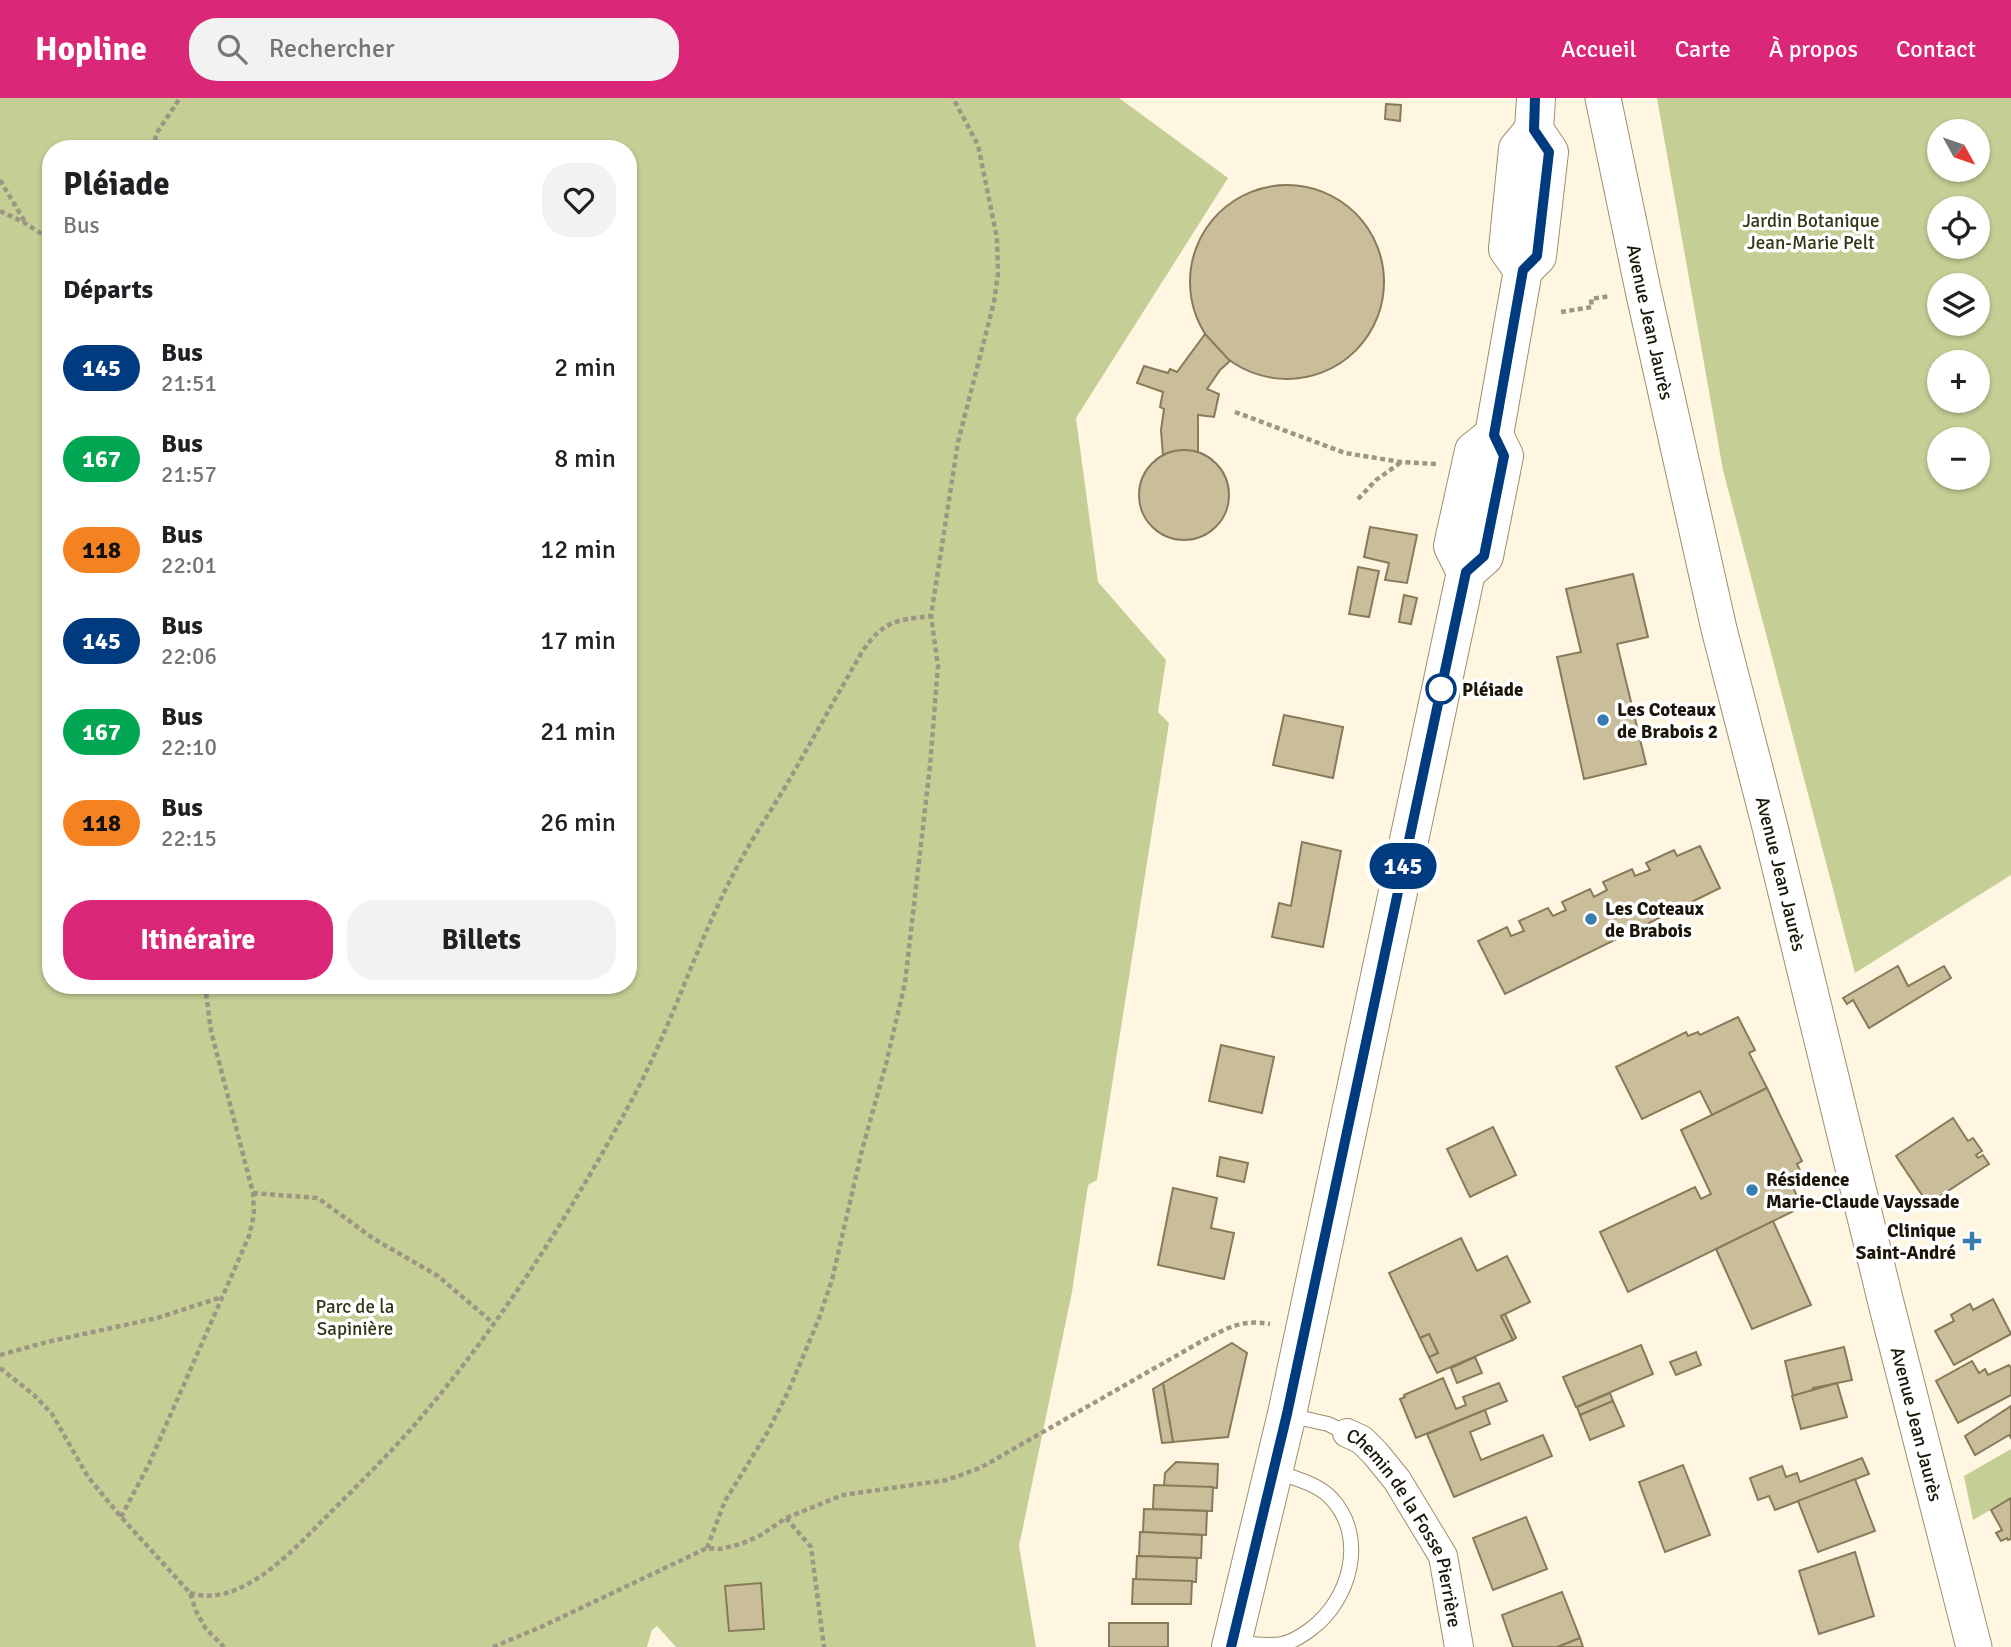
<!DOCTYPE html>
<html lang="fr">
<meta charset="utf-8">
<style>
:root{--surface:#fff;--page:#f2f2f2;--text:#202124;--muted:#757577;--accent:#db2777}
body{margin:0;font-family:Signika,sans-serif;background:var(--page);color:var(--text);height:100vh;display:flex;flex-direction:column;font-size:26px;white-space:nowrap}
*{box-sizing:border-box;margin:0}
p{font-size:23px;color:var(--muted)}
.icon{flex:none;width:38px;height:38px;fill:none;stroke:currentColor;stroke-width:2;stroke-linecap:round;stroke-linejoin:round}
.map{position:relative;flex:1;overflow:hidden}
.side{position:absolute;left:42px;top:42px;width:595px;height:854px;display:flex;flex-direction:column;background:var(--surface);border-radius:28px;box-shadow:0 2px 5px #0004}
.side>*{flex:none}
.badge{padding:0 14px;border-radius:23px;font-size:24px;line-height:46px}
.needle{width:46px;rotate:130deg}
.buttons{position:absolute;left:1927px;top:21px;display:grid;gap:14px}
.buttons a{display:grid;place-items:center;width:63px;height:63px;border-radius:50%;background:var(--surface);box-shadow:0 2px 5px #0004;font-size:35px}
.map>.badge{position:absolute;translate:-50% -50%;box-shadow:0 0 0 4px #fff}
h2{padding:0 21px;font-size:26px;line-height:63px}
.round{display:grid;place-items:center;flex:none;width:74px;height:74px;border-radius:28px;background:var(--page)}
.overview{display:flex;align-items:center;justify-content:space-between;height:119px;padding:0 21px}
h1{font-size:33px;font-weight:700;line-height:52px}
.primary-button{display:flex;gap:14px;margin-top:auto;padding:14px 21px}
.primary-button a{flex:1;height:80px;border-radius:28px;background:var(--accent);color:#fff;font-size:28px;font-weight:700;line-height:80px;text-align:center}
.primary-button a+a{background:var(--page);color:var(--text)}
ul{padding:0;list-style:none}
li{display:flex;align-items:center;gap:21px;height:91px;padding:0 21px}
li div{flex:1}
li b{display:block;font-size:26px}
li em{font-style:normal}
li .badge{min-width:77px;font-weight:700;text-align:center}
header{display:flex;align-items:center;gap:42px;box-sizing:border-box;height:98px;padding:0 35px;background:var(--accent);color:#fff}
header strong{font-size:33px}
nav{display:flex;gap:38px;margin-inline-start:auto;font-size:24px}
.search{width:490px;height:63px;background:var(--page);display:flex;align-items:center;gap:18px;box-sizing:border-box;padding:0 24px;border-radius:28px;color:var(--muted);font-size:26px}
.map>svg:first-child{display:block}
.green{fill:#c5ce94;fill-rule:evenodd}
.building{fill:#cabd99;stroke:#887b5a;stroke-width:2}
.lines{fill:none;stroke-linecap:round;stroke-linejoin:round}
.service-casing{stroke:#9c8f6d;stroke-width:16}
.minor-casing{stroke:#9c8f6d;stroke-width:30}
.tertiary-casing{stroke:#9c8f6d;stroke-width:37}
.secondary-casing{stroke:#9c8f6d;stroke-width:40}
.path{stroke:#9d9684;stroke-width:4.5;stroke-dasharray:5 3.5;stroke-linecap:butt}
.service{stroke:#fff;stroke-width:14}
.minor{stroke:#fff;stroke-width:28}
.tertiary{stroke:#fff;stroke-width:35}
.secondary{stroke:#fff;stroke-width:38}
.line-casing{stroke:#fff;stroke-width:16}
.line{stroke:#003b80;stroke-width:10}
.stop-dot{fill:#fff;stroke:#003b80;stroke-width:3.5}
.poi-dot{fill:#377cb1;stroke:#fff;stroke-width:2.5}
.labels{text-anchor:middle;stroke-width:7;stroke-linejoin:round;paint-order:stroke}
.park-label{font-size:19px;fill:#323615;stroke:#fff}
.street-label{font-size:19px;fill:#1b1609;stroke:#fff}
.stop-label{font-size:19px;font-weight:bold;fill:#1b1609;stroke:#fff;text-anchor:start}
.poi-label{font-size:19px;font-weight:bold;fill:#1b1609;stroke:#fff;text-anchor:start}
</style>
<header>
<strong>Hopline</strong>
<div class="search"><svg class="icon" aria-label="search" viewBox="0 0 24 24"><circle cx="10" cy="10" r="6"/><path d="M15 15l6 6"/></svg>Rechercher</div>
<nav><a>Accueil</a><a>Carte</a><a>À propos</a><a>Contact</a></nav>
</header>
<div class="map">
<svg width="2011" height="1549" viewBox="0 0 2011 1549">
<rect width="100%" height="100%" fill="#fff6e1"/>
<g class="green">
<path d="M0 0H1119L1228 80 1076 320 1098 484 1166 562 1158 614 1169 625 1097 1082 1088 1087 1072 1194 1019 1448 1036 1549H676L657 1528 652 1532 647 1549H0ZM51 51H628V887H51Z"/>
<path d="M1657 0H2011V777L1855 875 1723 372ZM1978 33V72H1939V33ZM1978 110V149H1939V110ZM1978 187V226H1939V187ZM1978 264V303H1939V264ZM1978 341V380H1939V341Z"/>
<polygon points="2011,1351 2011,1400 1973,1422 1964,1378"/>
</g>
<g class="building">
<polygon points="1386,6 1401,7 1400,23 1385,21"/>
<circle cx="1287" cy="184" r="97"/>
<polygon points="1205,236 1230,263 1220,272 1207,291 1219,296 1214,319 1198,317 1198,355 1182,353 1163,358 1161,332 1164,311 1160,309 1163,294 1137,285 1144,268 1168,275 1170,271 1177,274"/>
<circle cx="1184" cy="397" r="45"/>
<polygon points="1370,429 1417,437 1407,485 1385,482 1389,465 1364,459"/>
<polygon points="1358,469 1379,473 1369,519 1349,516"/>
<polygon points="1633,476 1648,539 1617,546 1646,666 1584,681 1557,559 1581,554 1566,491"/>
<polygon points="1404,497 1417,500 1411,526 1399,524"/>
<polygon points="1284,617 1343,629 1333,680 1273,667"/>
<polygon points="1302,744 1341,753 1323,849 1272,839 1279,805 1291,808"/>
<polygon points="1700,748 1720,790 1505,896 1478,843 1507,829 1511,838 1524,833 1519,823 1548,810 1553,818 1566,812 1562,804 1590,791 1594,799 1607,792 1603,784 1632,771 1635,778 1650,772 1646,765 1674,752 1677,758"/>
<polygon points="1898,868 1908,888 1944,868 1951,880 1869,930 1853,902 1847,906 1843,900"/>
<polygon points="1738,919 1755,952 1749,955 1767,990 1712,1017 1700,993 1642,1021 1616,969 1686,934 1688,938 1698,934 1700,937"/>
<polygon points="1221,947 1274,959 1262,1015 1209,1003"/>
<polygon points="1767,990 1802,1063 1797,1066 1803,1079 1791,1085 1802,1109 1628,1194 1600,1134 1695,1089 1701,1101 1711,1096 1681,1032"/>
<polygon points="1953,1020 1968,1043 1973,1040 1982,1053 1976,1057 1978,1060 1983,1057 1989,1066 1928,1106 1896,1058"/>
<polygon points="1493,1029 1516,1077 1470,1099 1447,1051"/>
<polygon points="1220,1059 1248,1065 1244,1084 1217,1078"/>
<polygon points="1173,1090 1217,1100 1211,1130 1234,1135 1224,1181 1158,1167"/>
<polygon points="1773,1123 1811,1207 1752,1231 1716,1151"/>
<polygon points="1461,1140 1477,1173 1507,1158 1530,1204 1501,1218 1513,1242 1437,1275 1429,1259 1438,1255 1429,1236 1420,1240 1389,1175"/>
<polygon points="1993,1201 2011,1236 1954,1267 1935,1233 1954,1223 1951,1217 1970,1206 1973,1212"/>
<polygon points="1505,1216 1516,1240 1513,1242 1501,1218"/>
<polygon points="1429,1236 1438,1255 1429,1259 1420,1240"/>
<polygon points="1232,1245 1247,1255 1228,1339 1173,1344 1163,1285"/>
<polygon points="1641,1247 1653,1276 1576,1309 1563,1279"/>
<polygon points="1844,1249 1852,1282 1813,1290 1812,1293 1793,1298 1785,1263"/>
<polygon points="1696,1254 1701,1267 1676,1277 1670,1264"/>
<polygon points="1475,1259 1482,1275 1457,1285 1451,1270"/>
<polygon points="1972,1263 1979,1275 1985,1271 1988,1277 2009,1267 2011,1270 2011,1297 1958,1325 1936,1283"/>
<polygon points="1443,1280 1456,1311 1466,1307 1463,1299 1499,1285 1507,1303 1416,1340 1400,1301 1405,1299 1404,1297"/>
<polygon points="1163,1285 1173,1344 1162,1345 1153,1291"/>
<polygon points="1837,1285 1847,1319 1801,1331 1792,1298"/>
<polygon points="1610,1295 1613,1303 1580,1317 1577,1309"/>
<polygon points="1613,1303 1624,1328 1590,1342 1580,1317"/>
<polygon points="2011,1308 2011,1340 2009,1337 1975,1357 1965,1338"/>
<polygon points="1485,1312 1490,1326 1470,1334 1481,1362 1543,1337 1552,1358 1454,1399 1427,1336"/>
<polygon points="1862,1360 1869,1376 1775,1412 1769,1398 1758,1402 1750,1380 1782,1368 1786,1379 1797,1375 1800,1384"/>
<polygon points="1176,1364 1218,1366 1217,1390 1164,1388 1165,1375"/>
<polygon points="1683,1367 1710,1437 1665,1454 1639,1384"/>
<polygon points="1855,1381 1875,1433 1818,1454 1798,1403"/>
<polygon points="1154,1387 1213,1389 1212,1413 1153,1411"/>
<polygon points="2011,1400 2011,1441 2008,1442 2007,1440 2001,1443 1996,1435 2002,1432 1991,1412"/>
<polygon points="1144,1411 1207,1413 1206,1437 1143,1434"/>
<polygon points="1526,1419 1547,1471 1493,1492 1473,1440"/>
<polygon points="1140,1434 1202,1437 1201,1460 1139,1458"/>
<polygon points="1855,1454 1874,1518 1819,1536 1799,1473"/>
<polygon points="1137,1458 1197,1460 1196,1484 1136,1482"/>
<polygon points="1133,1481 1192,1483 1191,1506 1132,1506"/>
<polygon points="761,1485 764,1531 729,1533 725,1488"/>
<polygon points="1562,1494 1580,1540 1557,1549 1513,1549 1502,1517"/>
<rect x="1109" y="1525" width="59" height="24"/>
<polygon points="1580,1540 1583,1549 1558,1549"/>
</g>
<g class="lines">
<g class="service-casing">
<g id="service">
<polyline points="1288,1317 1328,1326 1347,1335"/>
<path d="M1234 1545C1249 1545 1268 1549 1282 1546 1292 1544 1303 1537 1311 1531 1350 1502 1368 1439 1331 1400 1317 1385 1293 1380 1274 1373"/>
</g>
</g>
<g class="minor-casing">
<g id="minor">
<path id="s1" d="M1347 1335 1362 1342 1375 1355 1397 1382 1443 1458 1459 1549"/>
</g>
</g>
<g class="tertiary-casing">
<g id="tertiary">
<path id="s2" d="M1603 0 1643 192 1719 531 1770 729 1886 1205 1974 1549"/>
</g>
</g>
<g class="secondary-casing">
<g id="secondary">
<polyline points="1523,172 1508,151 1518,51 1534,32"/>
<polyline points="1466,474 1453,448 1474,353 1494,337"/>
<polyline points="1231,1549 1287,1316 1466,474 1484,458 1504,358 1494,337 1523,172 1537,158 1549,54 1534,32 1536,0"/>
</g>
</g>
<g class="path">
<polyline points="154,51 156,36 180,0"/>
<polyline points="0,82 25,124"/>
<polyline points="0,113 25,125 51,142"/>
<polyline points="1561,214 1592,209 1591,201 1610,198"/>
<polyline points="1235,314 1345,355 1401,364 1436,366"/>
<polyline points="1358,401 1376,382 1400,365"/>
<polyline points="253,1095 317,1100 322,1103 374,1141 438,1178 493,1225"/>
<polyline points="0,1257 47,1244 157,1220 222,1199"/>
<polyline points="0,1270 34,1297 52,1316 88,1379 121,1419 190,1495 196,1513 206,1531 224,1549"/>
<polyline points="121,1419 149,1366 249,1138 254,1117 253,1095 211,933 205,887"/>
<polyline points="786,1420 811,1449 824,1549"/>
<polyline points="707,1450 725,1403 767,1335 788,1294 818,1223 832,1182 862,1052 886,966 905,885 930,668 938,568 931,518 958,344 994,204 998,176 997,140 978,47 953,0"/>
<path d="M190 1495C242 1511 295 1450 328 1417 356 1389 385 1360 411 1331 499 1230 573 1112 636 994 676 918 700 835 742 760 756 734 773 710 788 684 813 641 837 597 862 554 883 523 895 522 931 518"/>
<path d="M493 1549 541 1529 707 1450 720 1451 741 1446 761 1437 786 1420 843 1397 947 1382 980 1370 1202 1243C1228 1230 1240 1221 1270 1226"/>
</g>
<use href="#service" class="service"/>
<use href="#minor" class="minor"/>
<use href="#tertiary" class="tertiary"/>
<use href="#secondary" class="secondary"/>
</g>
<g class="lines">
<g class="line-casing">
<polyline id="line" points="1231,1549 1287,1316 1466,474 1484,458 1504,358 1494,337 1523,172 1537,158 1549,54 1534,32 1535,0"/>
</g>
<use href="#line" class="line"/>
</g>
<circle class="stop-dot" cx="1441" cy="591" r="14"/>
<g class="poi-dot">
<circle cx="1603" cy="622" r="7"/>
<circle cx="1591" cy="821" r="7"/>
<circle cx="1752" cy="1092" r="7"/>
<path d="M1968.5 1132.5h7v7h7v7h-7v7h-7v-7h-7v-7h7z"/>
</g>
<g class="labels">
<g class="park-label">
<text x="1811" y="129">Jardin Botanique<tspan x="1811" dy="22">Jean-Marie Pelt</tspan></text>
<text x="355" y="1215">Parc de la<tspan x="355" dy="22">Sapinière</tspan></text>
</g>
<g class="street-label">
<text dy="7" stroke="none"><textPath href="#s2" startOffset="229">Avenue Jean Jaurès</textPath></text>
<text dy="7" stroke="none"><textPath href="#s2" startOffset="796">Avenue Jean Jaurès</textPath></text>
<text dy="7" stroke="none"><textPath href="#s2" startOffset="1363">Avenue Jean Jaurès</textPath></text>
<text dy="7" stroke="none"><textPath href="#s1" startOffset="116">Chemin de la Fosse Pierrière</textPath></text>
</g>
<g class="stop-label">
<text x="1462" y="598">Pléiade</text>
</g>
<g class="poi-label">
<text x="1617" y="618">Les Coteaux<tspan x="1617" dy="22">de Brabois 2</tspan></text>
<text x="1605" y="817">Les Coteaux<tspan x="1605" dy="22">de Brabois</tspan></text>
<text x="1766" y="1088">Résidence<tspan x="1766" dy="22">Marie-Claude Vayssade</tspan></text>
<text x="1956" y="1139" text-anchor="end">Clinique<tspan x="1956" dy="22">Saint-André</tspan></text>
</g>
</g>
</svg>
<div class="buttons">
<a><svg class="needle" viewBox="-14 -14 28 28"><path d="M0-13l5 13h-10z" fill="#e53935"/><path d="M0 13l5-13h-10z" fill="#757577"/></svg></a>
<a><svg class="icon" aria-label="locate" viewBox="0 0 24 24"><circle cx="12" cy="12" r="6"/><path d="M12 2v4M12 18v4M2 12h4M18 12h4"/></svg></a>
<a><svg class="icon" aria-label="layers" viewBox="0 0 24 24"><path d="M12 4l9 5-9 5-9-5zM3 14l9 5 9-5"/></svg></a>
<a>+</a>
<a>−</a>
</div>
<b class="badge" style="left:1403px;top:768px;background:#003b80;color:#fff">145</b>
<section class="side">
<div class="overview"><div><h1>Pléiade</h1><p>Bus</p></div><a class="round"><svg class="icon" aria-label="heart" viewBox="0 0 24 24"><path d="M12 20l-8-8c-3-5 5-10 8-4 3-6 11-1 8 4z"/></svg></a></div>
<h2>Départs</h2>
<ul>
<li><span class="badge" style="background:#003b80;color:#fff">145</span><div><b>Bus</b><p>21:51</p></div><em>2 min</em></li>
<li><span class="badge" style="background:#00a651;color:#fff">167</span><div><b>Bus</b><p>21:57</p></div><em>8 min</em></li>
<li><span class="badge" style="background:#f58220;color:#111">118</span><div><b>Bus</b><p>22:01</p></div><em>12 min</em></li>
<li><span class="badge" style="background:#003b80;color:#fff">145</span><div><b>Bus</b><p>22:06</p></div><em>17 min</em></li>
<li><span class="badge" style="background:#00a651;color:#fff">167</span><div><b>Bus</b><p>22:10</p></div><em>21 min</em></li>
<li><span class="badge" style="background:#f58220;color:#111">118</span><div><b>Bus</b><p>22:15</p></div><em>26 min</em></li>
</ul>
<div class="primary-button"><a>Itinéraire</a><a>Billets</a></div>
</section>
</div>
